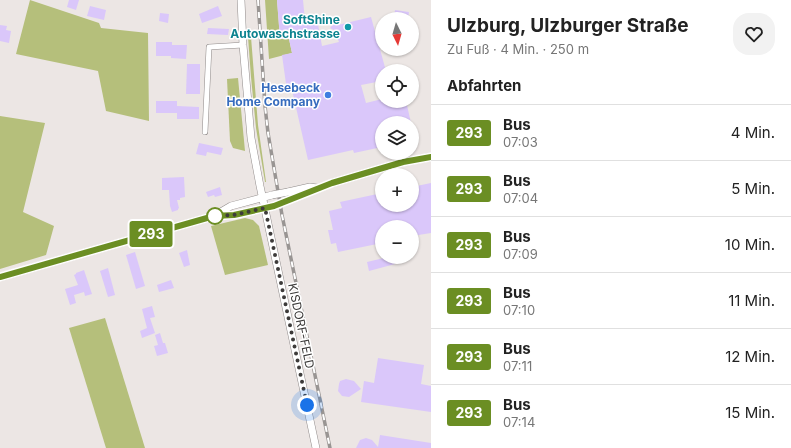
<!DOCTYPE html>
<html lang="de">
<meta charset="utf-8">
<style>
:root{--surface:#fff;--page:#f2f2f2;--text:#222;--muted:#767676;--line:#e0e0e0}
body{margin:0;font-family:Inter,sans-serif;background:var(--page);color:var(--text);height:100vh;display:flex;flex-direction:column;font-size:15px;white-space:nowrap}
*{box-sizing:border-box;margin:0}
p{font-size:13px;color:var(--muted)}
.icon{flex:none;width:22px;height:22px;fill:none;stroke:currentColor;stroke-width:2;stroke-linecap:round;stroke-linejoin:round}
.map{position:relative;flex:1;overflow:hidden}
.drawer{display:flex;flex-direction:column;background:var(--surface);width:360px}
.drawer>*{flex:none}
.badge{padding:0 8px;border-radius:3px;font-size:14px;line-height:26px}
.needle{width:26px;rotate:175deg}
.fabs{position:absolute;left:375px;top:12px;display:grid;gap:8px}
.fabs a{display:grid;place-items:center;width:44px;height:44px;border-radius:50%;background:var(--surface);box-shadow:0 1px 3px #0004;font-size:20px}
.you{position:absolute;width:20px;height:20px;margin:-10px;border:3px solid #fff;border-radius:50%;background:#1a73e8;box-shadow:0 0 0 6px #1a73e833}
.map>.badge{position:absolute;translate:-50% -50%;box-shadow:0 0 0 2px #fff}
h2{padding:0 16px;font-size:15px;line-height:36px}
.round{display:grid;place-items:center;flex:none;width:42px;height:42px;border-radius:16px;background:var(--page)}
.headline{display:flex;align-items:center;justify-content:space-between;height:68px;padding:0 16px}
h1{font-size:19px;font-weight:700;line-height:30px}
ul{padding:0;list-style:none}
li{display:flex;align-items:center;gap:12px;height:56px;padding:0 16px;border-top:1px solid var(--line)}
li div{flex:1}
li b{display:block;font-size:15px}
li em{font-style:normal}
li .badge{min-width:44px;font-weight:700;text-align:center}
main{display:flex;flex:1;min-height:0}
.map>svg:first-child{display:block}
.green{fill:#b5bf7b}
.building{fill:#dac7fa}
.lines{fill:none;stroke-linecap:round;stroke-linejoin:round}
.street-casing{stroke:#908b8a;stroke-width:6}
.secondary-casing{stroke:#908b8a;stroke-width:8}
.street{stroke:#fff;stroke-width:5}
.secondary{stroke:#fff;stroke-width:7}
.rail-casing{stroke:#999593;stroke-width:3.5}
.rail{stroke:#fff;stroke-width:2;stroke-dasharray:6;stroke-linecap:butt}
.secondary-bridge-casing{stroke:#908b8a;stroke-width:8;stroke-linecap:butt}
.secondary-bridge{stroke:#fff;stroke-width:7}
.line-casing{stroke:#fff;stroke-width:9}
.line{stroke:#6b8e23;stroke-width:6}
.walk{stroke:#3d3b3a;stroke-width:4;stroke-dasharray:0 7.2}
.culture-dot{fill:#0f9aa8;stroke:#fff;stroke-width:1.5}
.shop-dot{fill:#3f7fe0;stroke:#fff;stroke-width:1.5}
.stop-dot{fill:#fff;stroke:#6b8e23;stroke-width:2}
.labels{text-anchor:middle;stroke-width:3;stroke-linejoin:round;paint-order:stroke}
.culture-label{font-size:12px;font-weight:bold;fill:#0d838f;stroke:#fff;text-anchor:end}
.shop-label{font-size:12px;font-weight:bold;fill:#366cbe;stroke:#fff;text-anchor:end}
.street-label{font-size:12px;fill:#3d3b3a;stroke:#fff}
</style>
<main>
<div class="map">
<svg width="431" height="448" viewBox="0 0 431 448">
<rect width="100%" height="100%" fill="#ece6e4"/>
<g class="green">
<polygon points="30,0 99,23 101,28 148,33 149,121 106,111 98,71 16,54"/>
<polygon points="265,0 277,0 280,39 289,39 292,53 269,59"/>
<polygon points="248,37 251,37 258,125 266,182 265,182 256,128 251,77"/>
<polygon points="238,78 245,151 233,148 230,141 227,79"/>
<polygon points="0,116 45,123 23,212 54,226 46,255 0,269"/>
<polygon points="245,218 253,220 259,226 268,265 225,275 211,226"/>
<polygon points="105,318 145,448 106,448 69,328"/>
</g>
<g class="building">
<polygon points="69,0 79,0 76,10 67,7"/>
<polygon points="277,0 303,0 305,21 317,19 322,46 339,42 334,30 330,28 335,22 338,25 371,17 386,71 382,71 382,81 361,85 366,103 382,99 382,101 406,101 411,123 382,123 382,147 354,153 353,150 308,160 292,90 287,91 282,55 292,53 289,39 280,39"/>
<polygon points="90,6 106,10 104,20 87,16"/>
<polygon points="218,6 222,16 202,23 199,14"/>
<polygon points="395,10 409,12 408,19 394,19"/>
<polygon points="160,13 169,14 168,23 159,21"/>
<polygon points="0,25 7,26 6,30 11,31 9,43 0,41"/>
<polygon points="208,28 229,29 228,35 207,34"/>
<polygon points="156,42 172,42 172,45 187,45 186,59 171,58 171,56 156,56"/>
<polygon points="187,64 200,64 200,94 186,94"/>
<polygon points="156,101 177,101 177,106 199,107 199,119 177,119 177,113 156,113"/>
<polygon points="199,143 223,148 221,155 207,152 206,156 196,154"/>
<polygon points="184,177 185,197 180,198 180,200 177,200 179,208 178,209 178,210 172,212 170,206 169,190 162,190 162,178"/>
<polygon points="431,183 431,233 412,236 412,227 382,227 382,243 338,252 336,243 331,244 328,230 333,230 329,211 342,208 340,202 382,193 382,205 412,205 412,187"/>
<polygon points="220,187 222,195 215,197 214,195 208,197 206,192"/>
<polygon points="187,250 190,265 184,267 179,253"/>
<polygon points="135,252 145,286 136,289 126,255"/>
<polygon points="388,257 394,257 395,264 369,271 367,262"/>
<polygon points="108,268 115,295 108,297 100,271"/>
<polygon points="84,270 92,294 85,296 84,292 74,295 76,303 70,305 65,289 78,285 74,275 76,274 76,273"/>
<polygon points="171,280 174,288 159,292 157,285"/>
<polygon points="152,306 155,317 150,318 155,333 142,338 140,331 147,328 142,309"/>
<polygon points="160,333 163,343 165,343 168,353 157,356 154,346 158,345 155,335"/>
<polygon points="378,358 424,365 421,384 431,386 431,412 361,402 364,381 374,383"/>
<polygon points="346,379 354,381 361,389 349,397 342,396 338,391 339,384 340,381"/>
<polygon points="380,435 431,443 431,448 356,448 360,440 366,438 372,440 378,447"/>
</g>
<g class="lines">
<g class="street-casing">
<polyline id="street" points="205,132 209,47 243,45"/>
</g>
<g class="secondary-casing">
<g id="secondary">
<polyline points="241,0 243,45 251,138 260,186 316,448"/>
<polyline points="288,192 310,187 317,188"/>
<polyline points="289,200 332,183 403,162 431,157"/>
<polyline points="216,216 234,215 274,206"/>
<polyline points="0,277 214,216 231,206 272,195"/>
</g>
</g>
<use href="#street" class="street"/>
<use href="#secondary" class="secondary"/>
<g class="rail-casing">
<polyline id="rail" points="258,0 265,106 268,133 282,215 330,448"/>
</g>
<use href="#rail" class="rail"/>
<g class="secondary-bridge-casing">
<g id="secondary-bridge">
<polyline points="272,195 288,192"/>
<polyline points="274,206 289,200"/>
</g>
</g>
<use href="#secondary-bridge" class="secondary-bridge"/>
</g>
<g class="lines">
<g class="line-casing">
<polyline id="line" points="0,277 214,216 234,215 274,206 332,183 403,162 431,157"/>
</g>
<use href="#line" class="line"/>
<polyline class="walk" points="215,216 214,216 234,215 265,208 307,405"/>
</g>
<circle class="culture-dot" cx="348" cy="27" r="4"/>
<circle class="shop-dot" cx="328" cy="95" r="4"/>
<circle class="stop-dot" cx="215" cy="216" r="8"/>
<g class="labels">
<g class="culture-label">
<text x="340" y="24">SoftShine<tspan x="340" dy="14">Autowaschstrasse</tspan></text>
</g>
<g class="shop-label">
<text x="320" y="92">Hesebeck<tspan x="320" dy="14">Home Company</tspan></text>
</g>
<g class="street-label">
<text transform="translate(301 326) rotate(78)" y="4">KISDORF-FELD</text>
</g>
</g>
</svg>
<div class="fabs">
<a><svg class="needle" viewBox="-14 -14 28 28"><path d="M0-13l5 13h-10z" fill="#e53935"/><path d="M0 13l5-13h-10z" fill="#767676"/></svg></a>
<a><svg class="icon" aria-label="locate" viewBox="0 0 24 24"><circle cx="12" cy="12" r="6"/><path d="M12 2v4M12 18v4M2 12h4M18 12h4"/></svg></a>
<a><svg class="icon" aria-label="layers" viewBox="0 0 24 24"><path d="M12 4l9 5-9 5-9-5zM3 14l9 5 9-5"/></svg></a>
<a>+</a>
<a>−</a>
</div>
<div class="you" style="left:307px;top:405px"></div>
<b class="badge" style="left:151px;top:234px;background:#6b8e23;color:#fff">293</b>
</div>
<section class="drawer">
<div class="headline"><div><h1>Ulzburg, Ulzburger Straße</h1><p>Zu Fuß · 4 Min. · 250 m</p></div><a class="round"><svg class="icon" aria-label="heart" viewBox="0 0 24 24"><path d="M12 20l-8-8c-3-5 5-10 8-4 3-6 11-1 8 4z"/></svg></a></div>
<h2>Abfahrten</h2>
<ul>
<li><span class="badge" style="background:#6b8e23;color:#fff">293</span><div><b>Bus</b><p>07:03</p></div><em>4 Min.</em></li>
<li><span class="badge" style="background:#6b8e23;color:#fff">293</span><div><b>Bus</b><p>07:04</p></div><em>5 Min.</em></li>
<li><span class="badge" style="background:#6b8e23;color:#fff">293</span><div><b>Bus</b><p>07:09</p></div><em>10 Min.</em></li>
<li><span class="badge" style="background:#6b8e23;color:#fff">293</span><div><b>Bus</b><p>07:10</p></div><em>11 Min.</em></li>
<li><span class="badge" style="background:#6b8e23;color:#fff">293</span><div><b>Bus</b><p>07:11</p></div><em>12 Min.</em></li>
<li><span class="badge" style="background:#6b8e23;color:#fff">293</span><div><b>Bus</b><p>07:14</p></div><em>15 Min.</em></li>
</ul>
</section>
</main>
